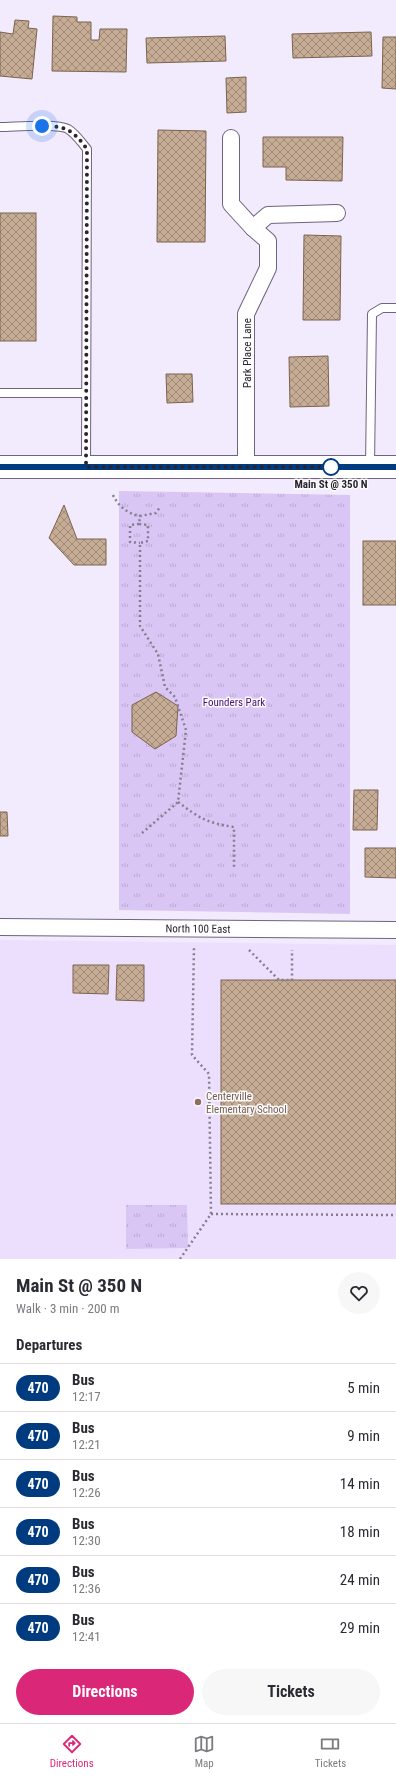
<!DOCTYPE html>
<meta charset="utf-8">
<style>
:root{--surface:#fff;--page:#f7f7f7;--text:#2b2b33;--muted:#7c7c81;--line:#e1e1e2;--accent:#db2777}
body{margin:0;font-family:"Roboto Condensed",sans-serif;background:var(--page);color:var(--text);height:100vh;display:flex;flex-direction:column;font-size:15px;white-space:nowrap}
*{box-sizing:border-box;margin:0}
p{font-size:13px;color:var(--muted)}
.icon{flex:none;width:22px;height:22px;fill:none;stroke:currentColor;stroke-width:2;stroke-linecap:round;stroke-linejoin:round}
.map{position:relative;height:1259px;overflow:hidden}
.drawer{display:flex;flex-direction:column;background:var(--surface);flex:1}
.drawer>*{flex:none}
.badge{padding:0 8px;border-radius:13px;font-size:14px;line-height:26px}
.you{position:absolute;width:20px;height:20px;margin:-10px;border:3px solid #fff;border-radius:50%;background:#1a73e8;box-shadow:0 0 0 6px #1a73e833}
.map>.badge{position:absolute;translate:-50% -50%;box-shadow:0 0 0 2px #fff}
h2{padding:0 16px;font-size:15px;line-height:36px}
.round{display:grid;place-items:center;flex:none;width:42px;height:42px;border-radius:21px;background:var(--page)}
.overview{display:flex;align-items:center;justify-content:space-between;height:68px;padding:0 16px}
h1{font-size:19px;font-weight:700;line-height:30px}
.cta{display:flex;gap:8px;margin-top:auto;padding:8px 16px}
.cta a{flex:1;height:46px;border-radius:24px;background:var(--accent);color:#fff;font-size:16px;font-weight:700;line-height:46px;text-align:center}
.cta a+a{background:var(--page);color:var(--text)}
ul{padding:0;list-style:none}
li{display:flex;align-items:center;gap:12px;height:48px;padding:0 16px;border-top:1px solid var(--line)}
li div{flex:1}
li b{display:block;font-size:15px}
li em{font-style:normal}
li .badge{min-width:44px;font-weight:700;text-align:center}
.dock{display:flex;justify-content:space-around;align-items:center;height:56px;border-top:1px solid var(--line);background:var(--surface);font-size:11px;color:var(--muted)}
.dock a{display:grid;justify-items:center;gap:2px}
.dock .active{color:var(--accent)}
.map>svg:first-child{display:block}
.built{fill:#ecdffe}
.park{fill:url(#park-tufts)}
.building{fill:url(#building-cross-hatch);stroke:#7b634d}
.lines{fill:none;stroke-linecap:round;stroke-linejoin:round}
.service-casing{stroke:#6f637e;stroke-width:10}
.minor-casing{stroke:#6f637e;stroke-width:18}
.secondary-casing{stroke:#6f637e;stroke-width:24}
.path{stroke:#857e8d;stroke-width:2.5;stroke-dasharray:2 3;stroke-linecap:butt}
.service{stroke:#fff;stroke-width:8}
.minor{stroke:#fff;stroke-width:16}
.secondary{stroke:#fff;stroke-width:22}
.line-casing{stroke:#fff;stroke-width:9}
.line{stroke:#003b80;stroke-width:6}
.walk{stroke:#29242f;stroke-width:4;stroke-dasharray:0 7.2}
.stop-dot{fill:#fff;stroke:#003b80;stroke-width:2}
.education-dot{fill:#8d6e63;stroke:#fbfbfb;stroke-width:1.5}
.labels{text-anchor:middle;stroke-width:3;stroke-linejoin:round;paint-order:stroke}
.street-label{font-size:11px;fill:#29242f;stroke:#fbfbfb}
.stop-label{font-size:11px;font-weight:bold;fill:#29242f;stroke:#fbfbfb}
.park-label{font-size:11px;fill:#4d1179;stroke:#fbfbfb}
.education-label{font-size:11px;fill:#785e54;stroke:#fbfbfb;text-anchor:start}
</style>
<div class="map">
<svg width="396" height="1259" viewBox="0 0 396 1259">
<defs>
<pattern id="park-tufts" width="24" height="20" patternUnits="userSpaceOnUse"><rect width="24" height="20" fill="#dac6f4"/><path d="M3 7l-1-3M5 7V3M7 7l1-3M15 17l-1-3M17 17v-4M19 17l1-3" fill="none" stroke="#bbaad2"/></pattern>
<pattern id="building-cross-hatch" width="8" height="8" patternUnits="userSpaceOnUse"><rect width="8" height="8" fill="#c6ac94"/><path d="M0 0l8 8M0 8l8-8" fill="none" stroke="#a18c79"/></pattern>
</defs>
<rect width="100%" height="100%" fill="#f2eafd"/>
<polygon class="built" points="0,940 396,945 396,1259 0,1259"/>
<g class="park">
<polygon points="119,491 350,495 350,914 119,910"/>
<polygon points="126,1205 187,1205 188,1248 126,1249"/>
</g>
<g class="building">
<polygon points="53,16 77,17 77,22 91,22 91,40 99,40 100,29 127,29 126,72 52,71"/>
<polygon points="15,20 29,21 28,28 37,29 32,79 0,76 0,32 13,34"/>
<polygon points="371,32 372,56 293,58 292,34"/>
<polygon points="225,36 226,61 147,63 146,38"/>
<polygon points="383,37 396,37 396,89 382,88"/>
<polygon points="246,77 246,112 227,113 226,78"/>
<polygon points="158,130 206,131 205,242 157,242"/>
<polygon points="263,137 343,137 342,181 286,180 286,167 263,167"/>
<rect x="0" y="213" width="36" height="128"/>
<polygon points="304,235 341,236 340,320 303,320"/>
<polygon points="328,356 329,406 290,407 289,357"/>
<polygon points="166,374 192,374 193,402 167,403"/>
<polygon points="64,505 77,539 106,539 106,565 74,565 49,538"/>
<rect x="363" y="541" width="33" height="64"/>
<polygon points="156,692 178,706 176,736 155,749 132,732 132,705"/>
<polygon points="354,790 378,790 377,830 353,830"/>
<polygon points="0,812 7,812 8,836 0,836"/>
<polygon points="365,848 396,848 396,878 365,877"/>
<polygon points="73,965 109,965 108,994 73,993"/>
<polygon points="117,965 144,965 144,1001 116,1000"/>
<rect x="221" y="980" width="175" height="224"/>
</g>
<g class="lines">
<g class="service-casing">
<g id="service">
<path d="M0 127C15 127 56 123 68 129 76 134 81 142 87 149L86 466"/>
<polyline points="0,393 86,393"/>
<polyline points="370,466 372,314 382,308 396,308"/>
</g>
</g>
<g class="minor-casing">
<g id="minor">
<polyline points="231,138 231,204 253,228 268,241 268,268 246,314 246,466"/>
<polyline points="253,228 268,215 337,213"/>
<path id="s1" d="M0 927 396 930"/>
</g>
</g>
<g class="secondary-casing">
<polyline id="secondary" points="0,467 396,467"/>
</g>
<g class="path">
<path d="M113 495C118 506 128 514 140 516"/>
<polyline points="139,524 130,525 130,542 140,543"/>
<path d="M178 802C199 818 207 823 234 827V867"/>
<polyline points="142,833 178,802 186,730 175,697 165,687 158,654 140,626 140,543 148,541 148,525 139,524 140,516 156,513 160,507"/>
<polyline points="249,950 279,980 292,980 292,950"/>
<polyline points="211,1214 396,1215"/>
<polyline points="180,1259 211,1214 209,1074 192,1055 194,946"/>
</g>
<use href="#service" class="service"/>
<use href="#minor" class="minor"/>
<use href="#secondary" class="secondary"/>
</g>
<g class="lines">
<g class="line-casing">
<polyline id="line" points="0,467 396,467"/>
</g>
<use href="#line" class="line"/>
<path class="walk" d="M42 126C66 126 73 130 87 149L86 467H331"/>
</g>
<circle class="stop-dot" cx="331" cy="467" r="8"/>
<circle class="education-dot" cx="198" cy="1102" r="4"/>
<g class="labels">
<g class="street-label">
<text transform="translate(247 353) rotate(-90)" y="4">Park Place Lane</text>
<text dy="4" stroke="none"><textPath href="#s1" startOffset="198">North 100 East</textPath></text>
</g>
<g class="stop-label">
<text x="331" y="488">Main St @ 350 N</text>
</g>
<g class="park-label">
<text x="234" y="706">Founders Park</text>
</g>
<g class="education-label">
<text x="206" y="1100">Centerville<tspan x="206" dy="13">Elementary School</tspan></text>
</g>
</g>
</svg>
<div class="you" style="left:42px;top:126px"></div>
</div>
<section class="drawer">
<div class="overview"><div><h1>Main St @ 350 N</h1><p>Walk · 3 min · 200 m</p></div><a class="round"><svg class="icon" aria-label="heart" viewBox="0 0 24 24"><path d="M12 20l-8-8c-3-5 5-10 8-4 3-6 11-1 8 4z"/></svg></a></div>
<h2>Departures</h2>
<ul>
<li><span class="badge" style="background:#003b80;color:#fff">470</span><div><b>Bus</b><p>12:17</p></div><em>5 min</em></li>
<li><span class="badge" style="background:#003b80;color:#fff">470</span><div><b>Bus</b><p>12:21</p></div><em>9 min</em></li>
<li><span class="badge" style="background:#003b80;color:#fff">470</span><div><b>Bus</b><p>12:26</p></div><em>14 min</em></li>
<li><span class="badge" style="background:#003b80;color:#fff">470</span><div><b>Bus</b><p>12:30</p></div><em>18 min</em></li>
<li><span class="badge" style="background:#003b80;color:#fff">470</span><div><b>Bus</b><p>12:36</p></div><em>24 min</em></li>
<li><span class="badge" style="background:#003b80;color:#fff">470</span><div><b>Bus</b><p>12:41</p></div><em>29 min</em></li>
</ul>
<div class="cta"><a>Directions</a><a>Tickets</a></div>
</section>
<nav class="dock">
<a class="active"><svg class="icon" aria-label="directions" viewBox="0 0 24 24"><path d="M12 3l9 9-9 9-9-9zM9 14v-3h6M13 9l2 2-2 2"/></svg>Directions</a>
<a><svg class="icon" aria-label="map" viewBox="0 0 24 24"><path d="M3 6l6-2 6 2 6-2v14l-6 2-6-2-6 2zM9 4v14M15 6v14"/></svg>Map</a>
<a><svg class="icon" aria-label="tickets" viewBox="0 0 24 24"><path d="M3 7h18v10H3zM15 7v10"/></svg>Tickets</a>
</nav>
